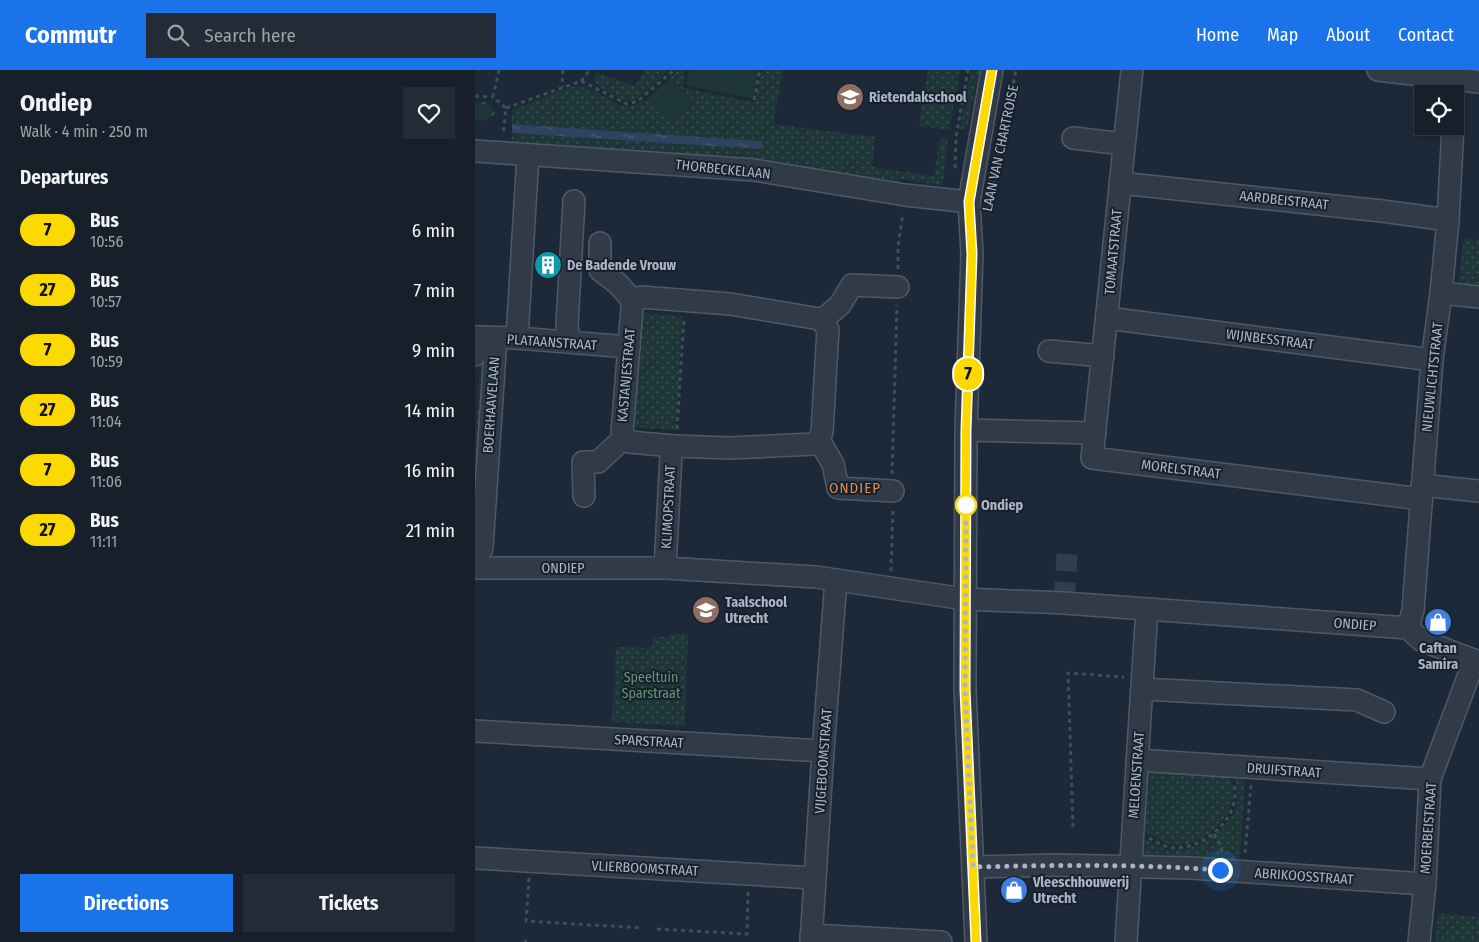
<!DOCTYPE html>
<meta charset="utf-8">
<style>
:root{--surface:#161f2a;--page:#232c36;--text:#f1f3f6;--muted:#9ea2a8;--line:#353d47;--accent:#1a73e8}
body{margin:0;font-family:"Fira Sans Condensed",sans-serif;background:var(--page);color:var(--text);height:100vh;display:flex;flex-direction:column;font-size:19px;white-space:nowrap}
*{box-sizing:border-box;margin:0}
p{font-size:16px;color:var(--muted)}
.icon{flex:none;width:28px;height:28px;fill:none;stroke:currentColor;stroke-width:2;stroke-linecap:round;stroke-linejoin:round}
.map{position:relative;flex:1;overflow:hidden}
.drawer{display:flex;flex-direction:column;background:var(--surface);width:475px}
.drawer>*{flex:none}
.badge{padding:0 10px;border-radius:16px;font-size:18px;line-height:32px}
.buttons{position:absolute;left:939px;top:15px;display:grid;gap:10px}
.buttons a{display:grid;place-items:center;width:50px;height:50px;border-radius:0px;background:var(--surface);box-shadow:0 2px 8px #0003,0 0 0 1px var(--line);font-size:25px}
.you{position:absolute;width:25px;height:25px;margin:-12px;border:4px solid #fff;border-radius:50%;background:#1a73e8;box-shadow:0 0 0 8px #1a73e833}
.map>.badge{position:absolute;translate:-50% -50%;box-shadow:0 0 0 2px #fff}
h2{padding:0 20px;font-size:19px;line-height:45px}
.round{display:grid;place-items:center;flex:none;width:52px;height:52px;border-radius:0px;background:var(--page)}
.headline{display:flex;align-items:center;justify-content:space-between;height:85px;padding:0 20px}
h1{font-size:24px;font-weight:700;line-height:38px}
.action{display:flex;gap:10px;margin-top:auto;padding:10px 20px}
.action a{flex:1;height:58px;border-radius:0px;background:var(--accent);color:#fff;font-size:20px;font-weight:700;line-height:58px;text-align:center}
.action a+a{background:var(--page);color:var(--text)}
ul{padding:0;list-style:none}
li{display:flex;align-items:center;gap:15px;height:60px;padding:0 20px}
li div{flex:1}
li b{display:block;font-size:19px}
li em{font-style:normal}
li .badge{min-width:55px;font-weight:700;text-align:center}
header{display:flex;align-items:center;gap:30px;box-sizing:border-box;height:70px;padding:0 25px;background:var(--accent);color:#fff}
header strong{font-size:24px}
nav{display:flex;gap:28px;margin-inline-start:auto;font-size:18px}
.search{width:350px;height:45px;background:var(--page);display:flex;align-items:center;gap:12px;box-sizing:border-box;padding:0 18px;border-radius:0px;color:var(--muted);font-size:19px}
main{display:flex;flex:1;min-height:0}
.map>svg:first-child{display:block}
.green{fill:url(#green-dots)}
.forest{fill:url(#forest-firs)}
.pitch{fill:#1f3639}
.water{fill:url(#water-ripples)}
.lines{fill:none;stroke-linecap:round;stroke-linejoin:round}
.minor-tunnel{stroke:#323e4d;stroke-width:21;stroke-dasharray:21 11;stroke-linecap:butt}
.minor-casing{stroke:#4f5867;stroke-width:24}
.path{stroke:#3a5254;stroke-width:3;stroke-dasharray:4 4;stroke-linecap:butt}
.minor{stroke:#313b48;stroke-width:21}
.line-casing{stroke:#fff;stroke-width:11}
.line{stroke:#fcd900;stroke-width:8}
.walk{stroke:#abb5c6;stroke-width:5;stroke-dasharray:0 9}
.stop-dot{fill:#fff;stroke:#fcd900;stroke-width:2.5}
.labels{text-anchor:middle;stroke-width:4;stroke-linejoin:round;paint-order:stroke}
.poi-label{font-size:14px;font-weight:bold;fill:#abb5c6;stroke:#17202d;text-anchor:start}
.street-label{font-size:14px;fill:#abb5c6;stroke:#17202d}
.stop-label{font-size:14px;font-weight:bold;fill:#abb5c6;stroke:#17202d;text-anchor:start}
.park-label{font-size:14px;fill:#60986c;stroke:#17202d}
.neighbourhood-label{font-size:15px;letter-spacing:1px;fill:#dd8a4e;stroke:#17202d}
</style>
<header>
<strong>Commutr</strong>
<div class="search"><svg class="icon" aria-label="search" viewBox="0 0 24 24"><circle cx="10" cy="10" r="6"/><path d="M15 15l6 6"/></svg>Search here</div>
<nav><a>Home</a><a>Map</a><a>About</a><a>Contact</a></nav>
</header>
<main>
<section class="drawer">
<div class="headline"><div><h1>Ondiep</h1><p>Walk · 4 min · 250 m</p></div><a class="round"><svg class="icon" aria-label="heart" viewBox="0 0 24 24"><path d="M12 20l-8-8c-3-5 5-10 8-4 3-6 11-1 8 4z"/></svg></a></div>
<h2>Departures</h2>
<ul>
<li><span class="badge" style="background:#fcd900;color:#111">7</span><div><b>Bus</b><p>10:56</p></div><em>6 min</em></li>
<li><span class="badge" style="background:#fcd900;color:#111">27</span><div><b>Bus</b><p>10:57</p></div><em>7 min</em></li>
<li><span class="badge" style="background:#fcd900;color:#111">7</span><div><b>Bus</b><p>10:59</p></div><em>9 min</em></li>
<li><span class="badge" style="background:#fcd900;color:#111">27</span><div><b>Bus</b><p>11:04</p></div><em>14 min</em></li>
<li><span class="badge" style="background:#fcd900;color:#111">7</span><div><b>Bus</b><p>11:06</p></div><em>16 min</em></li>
<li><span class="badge" style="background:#fcd900;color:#111">27</span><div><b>Bus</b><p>11:11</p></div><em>21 min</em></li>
</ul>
<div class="action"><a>Directions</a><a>Tickets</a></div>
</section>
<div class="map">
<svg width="1004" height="872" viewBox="0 0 1004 872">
<defs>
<pattern id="green-dots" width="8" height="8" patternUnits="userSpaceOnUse" patternTransform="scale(1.25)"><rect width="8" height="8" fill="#1f3639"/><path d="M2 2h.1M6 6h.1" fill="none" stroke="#3d5154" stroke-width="1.8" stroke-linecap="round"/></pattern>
<pattern id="forest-firs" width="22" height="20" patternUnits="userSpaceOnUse" patternTransform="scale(1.25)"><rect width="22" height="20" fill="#1f3639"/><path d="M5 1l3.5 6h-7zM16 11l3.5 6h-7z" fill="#3d5154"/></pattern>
<pattern id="water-ripples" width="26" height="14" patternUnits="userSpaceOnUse" patternTransform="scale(1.25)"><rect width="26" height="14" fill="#2d435f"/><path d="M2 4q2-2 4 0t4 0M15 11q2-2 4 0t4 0" fill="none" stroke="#495c74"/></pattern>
</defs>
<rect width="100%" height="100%" fill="#1d2938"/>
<g class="green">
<path d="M169 0H194C185 8 165 31 153 31 146 30 137 24 131 21 123 16 118 13 120 3 135 6 144 12 160 15L164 11Z"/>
<path d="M203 0H210L207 17 236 24 280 32 287 0H308L298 54 400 67 397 97 459 106 465 68 473 69 468 113 466 115 424 109 423 113 308 95 37 73V63L284 79 286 71 37 54V40L96 17C131 14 141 53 174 27L198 52 219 34 195 7Z"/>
<polygon points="453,0 485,0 474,60 444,56"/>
<polygon points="496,0 504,0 492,58 485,60"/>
<polygon points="989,168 1004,170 1004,215 983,213"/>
<polygon points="167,243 207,246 201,357 199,360 159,357"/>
<polygon points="6,283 16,284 0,477 0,376"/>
<polygon points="194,564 213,564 210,656 137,652 141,577 177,578 178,567 194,567"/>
<path d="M673 700 755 705C756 711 758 718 758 724 757 749 729 773 706 775 692 776 681 768 670 761Z"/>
<path d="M759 705 770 706 765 792 668 786 669 769C678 773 689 780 698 780 726 781 764 754 763 724 762 718 760 711 759 705Z"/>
<polygon points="963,843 1004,847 1004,872 960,872"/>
</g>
<polygon class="forest" points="11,31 20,44 9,51 0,50 0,36"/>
<g class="pitch">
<polygon points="215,0 284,0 278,29 211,15"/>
<polygon points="196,8 218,33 197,52 174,27"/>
</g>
<polygon class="water" points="37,54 286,71 288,76 284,79 37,63"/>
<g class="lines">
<polyline class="minor-tunnel" points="589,533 592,484"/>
<g class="minor-casing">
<g id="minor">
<polyline points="657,0 617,388 946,429"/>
<polyline points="903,0 1004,12"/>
<polyline points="598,68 649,74"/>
<polyline points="0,81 279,100 430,125 494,132"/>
<polyline points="645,113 907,141 973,150"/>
<polyline points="125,173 125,200 143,214 159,232"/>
<polyline points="966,223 1004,227"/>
<polygon points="166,227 255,234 345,249 353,259 347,362 344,370 339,374 255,378 199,376 154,372 147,363 157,237 159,232"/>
<polyline points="632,248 957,290"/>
<polyline points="347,250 365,235 377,215 423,217"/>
<polyline points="0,267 42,268 154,277"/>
<polyline points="42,268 53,85"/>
<polyline points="94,272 92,255 99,131"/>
<polyline points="574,281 628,286"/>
<polyline points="0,285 1,267"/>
<polyline points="491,360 620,363"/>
<polyline points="344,370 358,394 363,418 418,421"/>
<polyline points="947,415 1004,421"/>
<polyline points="109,426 108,392 123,392 150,367"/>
<polyline points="0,491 7,478 21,268"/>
<polyline points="0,498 190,498 341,507 490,529 589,533 933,558 946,570 1004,592"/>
<polyline points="190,498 196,385 199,376"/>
<polyline points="933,558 938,540 957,290 966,223 973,150 978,56"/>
<polyline points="667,619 882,630 909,642"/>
<polyline points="0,661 348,681"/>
<polyline points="662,690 955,709"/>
<polyline points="0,788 339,808"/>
<polyline points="498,797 579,795 716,798 950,814"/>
<polyline points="336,865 466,872"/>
<polyline points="336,872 348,681 361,510"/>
<polyline points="501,872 490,619 491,360 497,184 494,132 517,0"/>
<path d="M651 872C657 761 665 650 672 539"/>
<polyline points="944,872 950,814 955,709 999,591"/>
</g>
</g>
<g class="path">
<polyline points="24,0 18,27 31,38 28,65"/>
<polyline points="88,0 87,7 88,17"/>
<polyline points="106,11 114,1"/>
<polyline points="0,26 18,27"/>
<polyline points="279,30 285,0"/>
<polyline points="31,38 106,11 152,34 163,31 199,0"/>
<polyline points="481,98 480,95 481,67 493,0"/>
<polyline points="514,139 541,0"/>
<polyline points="423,199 423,176 428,143"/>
<polyline points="202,359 209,248"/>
<polyline points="417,404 422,235"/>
<polyline points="416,501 418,438"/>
<polyline points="598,757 593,603 649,607"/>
<polyline points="739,764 745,774 747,782"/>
<path d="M674 768C681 772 692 778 700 778 727 778 758 754 760 726 761 722 759 718 759 714"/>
<polyline points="770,783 776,715"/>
<polyline points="54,808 51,851 167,858"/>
<polyline points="182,859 272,864 273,822"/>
<polyline points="50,872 51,870"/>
</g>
<use href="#minor" class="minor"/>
</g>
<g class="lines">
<g class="line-casing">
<polyline id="line" points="501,872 490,619 491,360 497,184 494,132 517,0"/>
</g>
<use href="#line" class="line"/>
<path class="walk" d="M491 435 490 619 498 797C580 795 663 794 745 800"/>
</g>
<defs>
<g id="school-disc" transform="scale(1.4375)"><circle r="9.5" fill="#8d6e63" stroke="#17202d"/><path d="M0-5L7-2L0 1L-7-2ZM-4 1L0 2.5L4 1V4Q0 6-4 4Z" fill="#fff"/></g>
<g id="building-disc" transform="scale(1.4375)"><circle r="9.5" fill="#0f9aa8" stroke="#17202d"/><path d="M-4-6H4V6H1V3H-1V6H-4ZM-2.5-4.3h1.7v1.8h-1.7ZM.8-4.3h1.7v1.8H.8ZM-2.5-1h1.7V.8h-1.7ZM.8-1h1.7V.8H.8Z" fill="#fff"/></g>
<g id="shop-disc" transform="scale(1.4375)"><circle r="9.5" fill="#3f7fe0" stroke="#17202d"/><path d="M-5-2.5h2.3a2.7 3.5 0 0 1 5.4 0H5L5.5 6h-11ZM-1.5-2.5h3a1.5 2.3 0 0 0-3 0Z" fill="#fff"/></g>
</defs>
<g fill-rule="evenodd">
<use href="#school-disc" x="375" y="27"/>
<use href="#building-disc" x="73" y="195"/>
<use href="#school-disc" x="231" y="540"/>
<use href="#shop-disc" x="963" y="552"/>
<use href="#shop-disc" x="539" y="820"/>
</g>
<circle class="stop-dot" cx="491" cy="435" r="10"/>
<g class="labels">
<g class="poi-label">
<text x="394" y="32">Rietendakschool</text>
<text x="92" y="200">De Badende Vrouw</text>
<text x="250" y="537">Taalschool<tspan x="250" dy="16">Utrecht</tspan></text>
<text x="963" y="583" text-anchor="middle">Caftan<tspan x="963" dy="16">Samira</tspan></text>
<text x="558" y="817">Vleeschhouwerij<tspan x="558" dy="16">Utrecht</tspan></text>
</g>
<g class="street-label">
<text transform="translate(525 78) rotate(-78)" y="5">LAAN VAN CHARTROISE</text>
<text transform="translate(248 99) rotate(6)" y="5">THORBECKELAAN</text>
<text transform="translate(809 130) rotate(6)" y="5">AARDBEISTRAAT</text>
<text transform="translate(638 182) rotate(-85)" y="5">TOMAATSTRAAT</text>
<text transform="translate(795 269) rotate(7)" y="5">WIJNBESSTRAAT</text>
<text transform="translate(77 272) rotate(4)" y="5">PLATAANSTRAAT</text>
<text transform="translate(151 305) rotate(-85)" y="5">KASTANJESTRAAT</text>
<text transform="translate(957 307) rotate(-84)" y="5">NIEUWLICHTSTRAAT</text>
<text transform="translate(16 335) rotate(-86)" y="5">BOERHAAVELAAN</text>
<text transform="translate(706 399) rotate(7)" y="5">MORELSTRAAT</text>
<text transform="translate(193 437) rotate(-87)" y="5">KLIMOPSTRAAT</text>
<text x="88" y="503">ONDIEP</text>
<text transform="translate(880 554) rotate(4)" y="5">ONDIEP</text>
<text transform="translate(174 671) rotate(3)" y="5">SPARSTRAAT</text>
<text transform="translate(348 691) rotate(-86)" y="5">VIJGEBOOMSTRAAT</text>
<text transform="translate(809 700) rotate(4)" y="5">DRUIFSTRAAT</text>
<text transform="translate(661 705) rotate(-86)" y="5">MELOENSTRAAT</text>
<text transform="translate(953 758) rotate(-86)" y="5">MOERBEISTRAAT</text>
<text transform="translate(170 798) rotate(3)" y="5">VLIERBOOMSTRAAT</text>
<text transform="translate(829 806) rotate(4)" y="5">ABRIKOOSSTRAAT</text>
</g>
<g class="stop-label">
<text x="506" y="440">Ondiep</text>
</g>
<g class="park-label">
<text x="176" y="612">Speeltuin<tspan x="176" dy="16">Sparstraat</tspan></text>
</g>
<g class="neighbourhood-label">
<text x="380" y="423">ONDIEP</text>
</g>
</g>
</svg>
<div class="buttons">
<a><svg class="icon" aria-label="locate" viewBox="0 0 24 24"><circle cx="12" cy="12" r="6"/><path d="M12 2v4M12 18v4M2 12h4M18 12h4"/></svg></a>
</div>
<div class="you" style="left:745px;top:800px"></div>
<b class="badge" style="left:493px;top:304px;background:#fcd900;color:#111">7</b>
</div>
</main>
